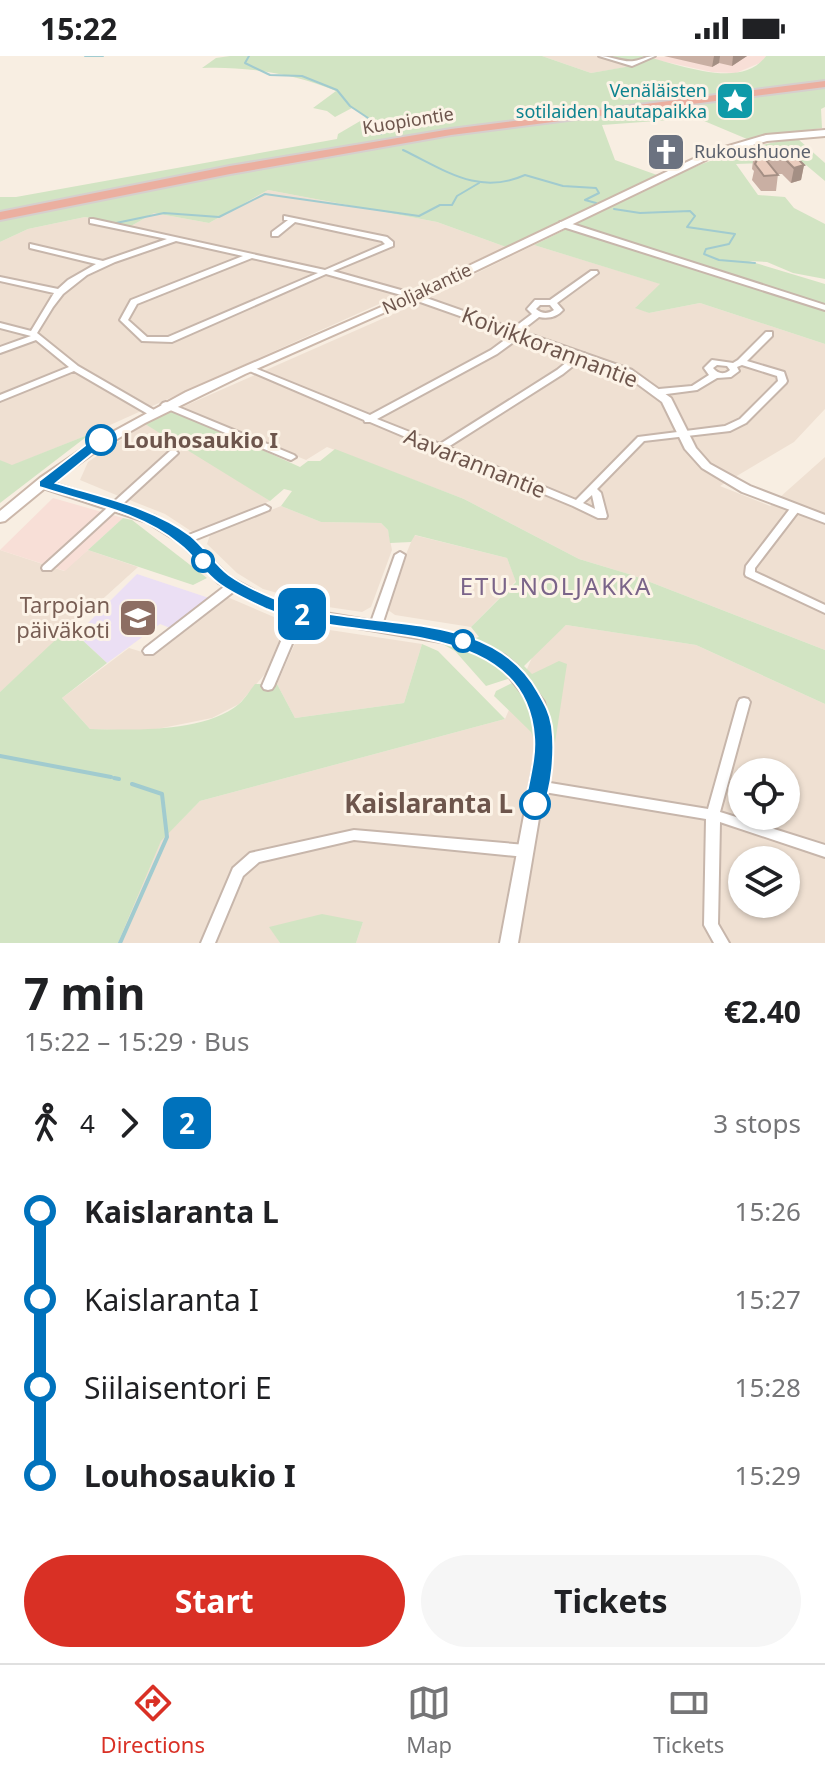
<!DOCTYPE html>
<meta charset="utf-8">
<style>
:root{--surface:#fff;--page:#f6f6f6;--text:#202124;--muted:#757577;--line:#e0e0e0;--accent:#d93025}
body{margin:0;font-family:"Noto Sans",sans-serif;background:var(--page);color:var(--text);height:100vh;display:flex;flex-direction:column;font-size:30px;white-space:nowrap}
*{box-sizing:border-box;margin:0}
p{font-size:26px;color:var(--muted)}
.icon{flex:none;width:44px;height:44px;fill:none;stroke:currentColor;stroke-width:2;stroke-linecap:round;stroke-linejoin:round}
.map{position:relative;height:887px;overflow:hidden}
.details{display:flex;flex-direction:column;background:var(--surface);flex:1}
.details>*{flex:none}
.badge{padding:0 16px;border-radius:12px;font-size:28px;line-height:52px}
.buttons{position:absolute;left:728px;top:702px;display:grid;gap:16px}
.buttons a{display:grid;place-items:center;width:72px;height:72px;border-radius:50%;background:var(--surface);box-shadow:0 2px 6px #0004;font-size:40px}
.map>.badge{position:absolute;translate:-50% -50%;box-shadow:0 0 0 4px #fff}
.legs{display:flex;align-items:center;gap:12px;height:88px;padding:0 24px;font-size:26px}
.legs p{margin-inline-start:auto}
.summary{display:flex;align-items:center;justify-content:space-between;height:136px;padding:0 24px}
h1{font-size:44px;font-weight:700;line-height:60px}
.cta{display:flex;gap:16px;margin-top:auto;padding:16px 24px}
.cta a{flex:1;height:92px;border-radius:48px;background:var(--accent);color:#fff;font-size:32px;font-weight:700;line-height:92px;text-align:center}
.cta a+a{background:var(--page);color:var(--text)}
ul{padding:0 24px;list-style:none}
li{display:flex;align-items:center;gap:28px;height:88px;font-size:30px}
li i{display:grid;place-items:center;width:12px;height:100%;margin:0 10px;background:currentColor}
li i::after{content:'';width:20px;height:20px;margin:-10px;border:6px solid;border-radius:50%;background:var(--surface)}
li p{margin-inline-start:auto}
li:first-child i{background:linear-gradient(#0000 50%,currentColor 0)}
li:last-child i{background:linear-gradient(currentColor 50%,#0000 0)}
.status{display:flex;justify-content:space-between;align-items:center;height:56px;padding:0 40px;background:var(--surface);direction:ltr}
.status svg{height:22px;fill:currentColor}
.tab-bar{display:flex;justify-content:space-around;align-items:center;height:112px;border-top:2px solid var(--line);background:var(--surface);font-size:22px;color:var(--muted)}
.tab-bar a{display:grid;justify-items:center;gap:4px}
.tab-bar .on{color:var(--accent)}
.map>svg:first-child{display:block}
.residential{fill:#efe0d2;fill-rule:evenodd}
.commercial{fill:#f8dfd7}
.education{fill:#ebdff4}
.green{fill:#d2e4c3}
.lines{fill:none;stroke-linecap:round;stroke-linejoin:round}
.stream-far1{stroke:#a1cbcf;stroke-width:2}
.stream{stroke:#a1cbcf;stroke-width:4}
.minor-casing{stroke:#c7b6ab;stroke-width:4}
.tertiary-casing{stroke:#c7b6ab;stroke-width:4}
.secondary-casing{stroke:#ccb8ab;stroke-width:4}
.motorway-casing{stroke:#d6cfcd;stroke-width:4}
.minor{fill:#fff;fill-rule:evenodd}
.tertiary{fill:#fff;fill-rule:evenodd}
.secondary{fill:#fff;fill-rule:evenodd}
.motorway{fill:#ebafa0;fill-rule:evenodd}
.wall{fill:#c9afa3}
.shaded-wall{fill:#a48f84}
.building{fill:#eaccbd;stroke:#a48f84;stroke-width:2}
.line-1{fill:#0072bc;stroke:#fff;stroke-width:2}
.stop-1-dot{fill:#fff;stroke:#0072bc;stroke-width:4}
.labels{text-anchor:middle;stroke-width:6;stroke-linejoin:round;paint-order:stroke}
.far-culture-label{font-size:18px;fill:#0d838f;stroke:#fcf3e7;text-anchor:end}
.far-street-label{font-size:18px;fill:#6d554c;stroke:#fcf3e7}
.far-worship-label{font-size:18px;fill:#5b616d;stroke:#fcf3e7;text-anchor:start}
.street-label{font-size:22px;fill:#6d554c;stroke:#fcf3e7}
.stop-label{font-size:22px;font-weight:bold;fill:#6d554c;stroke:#fcf3e7;text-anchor:start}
.education-label{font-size:22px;fill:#785e54;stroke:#fcf3e7;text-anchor:end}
.neighbourhood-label{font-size:24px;letter-spacing:2px;fill:#7a6489;stroke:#fcf3e7}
.near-stop-label{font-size:26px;font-weight:bold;fill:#6d554c;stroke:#fcf3e7;text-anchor:end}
</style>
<div class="status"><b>15:22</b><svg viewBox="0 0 49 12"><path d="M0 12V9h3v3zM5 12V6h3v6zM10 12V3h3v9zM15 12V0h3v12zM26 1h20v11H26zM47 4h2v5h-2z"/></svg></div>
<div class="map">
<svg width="825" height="887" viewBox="0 0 825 887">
<rect width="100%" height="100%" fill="#f8eee2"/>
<g class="residential">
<polygon points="542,0 609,0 633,10 591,17"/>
<polygon points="268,134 437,166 506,191 90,378 11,410 0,404 0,186 28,173 85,161 131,170 154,157 209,167"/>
<polygon points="534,189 661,228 636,251 649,257 700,247 825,288 825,353 794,386 720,430 770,450 825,401 825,594 632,519 579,503 464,443 327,391 306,404 180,352 400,255"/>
<polygon points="145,368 179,388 121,441 80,424 88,406"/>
<polygon points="185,391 270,445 194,477 165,458 127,443"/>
<polygon points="281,450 321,466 381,467 388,474 392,494 371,551 362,556 328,551 263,533 237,517 207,488 210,479"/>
<polygon points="414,479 507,502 516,525 471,571 395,559 384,551"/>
<polygon points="0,494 64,515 88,494 138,511 0,636"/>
<polygon points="225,540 288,567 271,611 239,648 212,662 147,675 90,673 62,642 129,592 152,599"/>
<path d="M566 569 696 589 825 648V887H356L363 866 270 871 280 887H118L161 784 200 745 505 663 534 597ZM742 716H786V760H742ZM742 804H786V848H742Z"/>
<polygon points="310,571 422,588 404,647 295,662 277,628 300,576"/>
</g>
<g class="commercial">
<polygon points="766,0 762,6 736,17 712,16 643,1"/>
<polygon points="53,442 123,462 65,515 0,494"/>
</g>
<polygon class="education" points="137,518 209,542 170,572 160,568 107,607 80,582 83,572"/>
<g class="green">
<path d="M230 0H542L591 17 631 10 609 0C619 0 631 0 641 0 671 4 740 37 766 0H825V51L821 53 822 72 747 83 697 62 602 69 615 104 657 119 506 191 437 166 268 134 209 167 154 157 131 170 85 161 28 173 0 186V141H16L337 83 338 78 367 61 352 52 335 61 327 55 313 52 336 35C295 18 246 10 202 12L216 2Z"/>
<path d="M798 83 825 107V125L806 109 787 106 736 108 758 139 785 141 794 152 825 168V223L793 217 767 206 749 205 825 228V288L700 247 649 257 635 252 660 228 534 189C613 151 710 91 798 83Z"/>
<path d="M173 354 300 411 308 405H320L335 393 464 443 579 503 632 519 825 594V648L696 589 566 569 524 610 532 618 559 605 567 608 555 687C548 636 521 602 472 583L479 581 471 571 516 526 507 502 415 479 411 486 390 487 388 474 381 467 321 466 281 450 292 435 284 433 270 445 145 368Z"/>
<polygon points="90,378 0,447 0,404 12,409"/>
<polygon points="123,462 132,464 207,522 193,529 88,494"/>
<path d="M66 574 80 582 107 607 62 642 90 673C133 674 204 677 239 648 245 643 250 634 255 628H277L295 662 404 647 422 588 438 595 505 663 200 745 161 785 118 887H0V636Z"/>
<path d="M437 585C467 590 491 599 511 622L486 630 455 595Z"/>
<polygon points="514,626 534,655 540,689 537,692 531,676 494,640 496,635"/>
<polygon points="322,858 363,866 356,887 280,887 269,871"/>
</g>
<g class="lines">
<g class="stream-far1">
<polyline points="85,0 103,0"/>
<polyline points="249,0 245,7 270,19 302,20 337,34 350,50 377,68 381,78"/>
<path d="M403 94C445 114 478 140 525 119L563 130 596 132 599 137 585 144 596 147"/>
<polyline points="614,153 640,157 690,155 695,160 687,171 735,178 729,188 706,193 704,198 719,204 755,207"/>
<polyline points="116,167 164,157 219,161 265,138 419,160 440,149 452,149 457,140 479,127"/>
</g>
<g class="stream">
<polyline points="0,700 111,721"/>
<polyline points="114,722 119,723"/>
<polyline points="120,887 167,781 162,738 132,728"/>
</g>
<g class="minor-casing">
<g id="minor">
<path d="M599 0C611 0 624 7 634 5 642 4 646 0 655 0L632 10Z"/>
<path d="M284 160 387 181 393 186V190L333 215 415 238 416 240 412 242 326 218 172 286 142 285 120 264 131 244 243 200 176 185 115 206 87 219 63 238 53 251 37 277 78 310 154 354 156 356 154 358H148L74 315 0 345V339L69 311 36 284 0 297V291L31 280 0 272V267L31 275 54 237 0 225V221L58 233 68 224 96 208 30 192V188L103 205 167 183 90 167V163H93L325 214 385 188 382 185 295 166 278 180H272V176L288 164H284ZM252 202 318 217 168 281H147L128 264 137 248Z"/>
<polygon points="560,166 566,166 825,249 825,254 560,170"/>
<path d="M591 215H597L598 217 557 247 563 254C557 261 548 263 539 261L521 275 524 277 523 279 497 298 377 363 440 388 557 314 578 297H584V301L563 318 448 391 576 444 638 381 725 370 740 363 778 325 777 320 742 309 737 311 739 315 731 321 717 322 697 334 659 339 655 336 659 333 692 330 709 319 704 312 712 304 733 307 738 304 766 276H772V280L747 305 784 316 787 325 786 327 746 367 730 375 644 385 597 433 601 437 607 460 606 462H598L573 450 441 395H436L434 393 370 366H365L364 364 245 313 249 310 252 311 370 359 491 294 514 277 511 275 512 273 532 258 527 253 535 244H550ZM540 249H550L554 254C548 258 542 258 536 253ZM717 309 727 310 730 314C724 319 718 318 713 312ZM592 439 595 453 583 447Z"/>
<polygon points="166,346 294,399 296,401 291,404 288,403 163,351 161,349 163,347"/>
<polygon points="173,394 176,395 178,397 176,399 51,514 43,514 42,512 43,510 170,395"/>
<polygon points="265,449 270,452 269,454 189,486 185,487 180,484 181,482"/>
<polygon points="796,449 801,452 755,512 755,516 825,549 825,557 746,520 745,518 746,510 792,450"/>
<polygon points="400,496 405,499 382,569 380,572 372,572 370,569 395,499"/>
<polygon points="233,526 237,527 238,530 237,533 153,598 145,598 143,595 145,592 229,527"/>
<polygon points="299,553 303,554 305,557 274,630 272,633 268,634 264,633 262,630 293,557 295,554"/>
<polygon points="744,642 748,643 750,646 720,756 825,789 825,801 720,766 718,868 729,887 714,887 704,869 706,763 538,735 533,734 532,730 533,726 538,725 708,753 738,646 740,643"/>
<polygon points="354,774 526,789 531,791 533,795 531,799 526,801 354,784 259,806 243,820 215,887 201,887 233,812 250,797"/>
</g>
</g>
<g class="tertiary-casing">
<g id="tertiary">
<polygon points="412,237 632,314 671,342 696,392 710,408 750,430 825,459 825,467 742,436 702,412 685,393 662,346 624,318 409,242 409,238"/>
<polygon points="44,424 155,460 189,481 229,521 268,542 301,553 462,580 504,599 517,610 544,646 552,685 518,887 500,887 538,685 530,647 507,618 494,605 459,589 299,562 258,548 219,527 181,487 147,466 40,431 38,428 40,425"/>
</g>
</g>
<g class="secondary-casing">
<polygon id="secondary" points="825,74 825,80 767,85 714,100 442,231 245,318 145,367 96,395 50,428 5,465 0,466 0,455 40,422 87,390 186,336 395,245 708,96 766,79"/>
</g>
<g class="motorway-casing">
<polygon id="motorway" points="825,25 825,31 451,79 230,118 0,164 0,156 230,110 451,73"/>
</g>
<use href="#minor" class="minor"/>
<use href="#tertiary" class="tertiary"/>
<use href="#secondary" class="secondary"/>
<use href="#motorway" class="motorway"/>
</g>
<g class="wall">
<polygon points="664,0 747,0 732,10 719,7 712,11"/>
<polygon points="754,97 800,105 804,109 801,124 791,127 782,118 778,118 776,135 761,135 752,124 754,115 752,113"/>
</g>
<g class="shaded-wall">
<polygon points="714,0 720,0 719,7 712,11"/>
<polygon points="733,0 747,0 732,10"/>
<polygon points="801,98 799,110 804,109 801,124 791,127 794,112 797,102"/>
</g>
<polygon class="building" points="774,93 785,99 801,98 797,102 804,109 794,112 785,103 766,104 778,119 764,120 755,108 758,102 754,97 758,95"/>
<path class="line-1" d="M96 381 109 384 56 427C101 441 153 451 191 480 205 492 215 508 229 519 243 529 263 538 278 544 360 579 488 546 538 636 545 648 550 657 552 670 555 693 553 732 542 753H528L525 748C528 727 536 702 534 681 526 556 348 589 266 553 251 546 231 537 218 527 203 516 194 499 179 488 141 456 85 446 39 431V425Z"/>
<defs>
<g id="sight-square" transform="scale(2)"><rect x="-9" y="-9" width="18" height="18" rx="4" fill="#0f9aa8" stroke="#fcf3e7"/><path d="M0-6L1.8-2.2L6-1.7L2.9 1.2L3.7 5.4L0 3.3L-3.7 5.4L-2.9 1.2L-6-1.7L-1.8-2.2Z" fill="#fff"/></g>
<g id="church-square" transform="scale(2)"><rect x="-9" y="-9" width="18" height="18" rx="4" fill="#6b7280" stroke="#fcf3e7"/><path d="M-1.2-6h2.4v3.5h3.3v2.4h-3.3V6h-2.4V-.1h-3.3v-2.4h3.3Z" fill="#fff"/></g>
<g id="school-square" transform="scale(2)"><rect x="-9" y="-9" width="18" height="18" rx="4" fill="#8d6e63" stroke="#fcf3e7"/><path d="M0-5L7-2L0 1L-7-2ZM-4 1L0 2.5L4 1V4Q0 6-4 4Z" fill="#fff"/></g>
</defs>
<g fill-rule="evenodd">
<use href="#sight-square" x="735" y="45"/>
<use href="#church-square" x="666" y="96"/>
<use href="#school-square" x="138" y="562"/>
</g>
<g class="stop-1-dot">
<circle cx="101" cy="384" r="14"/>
<circle cx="203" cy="505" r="10"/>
<circle cx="463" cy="585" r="10"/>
<circle cx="535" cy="748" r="14"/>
</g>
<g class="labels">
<g class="far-culture-label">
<text x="707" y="41">Venäläisten<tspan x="707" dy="21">sotilaiden hautapaikka</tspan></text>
</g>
<g class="far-street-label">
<text transform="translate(408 65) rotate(-9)" y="6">Kuopiontie</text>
<text transform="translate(427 233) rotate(-25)" y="6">Noljakantie</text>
</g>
<g class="far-worship-label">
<text x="694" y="102">Rukoushuone</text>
</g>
<g class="street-label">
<text transform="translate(550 291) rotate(21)" y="8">Koivikkorannantie</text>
<text transform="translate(475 407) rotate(22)" y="8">Aavarannantie</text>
</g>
<g class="stop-label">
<text x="123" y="392">Louhosaukio I</text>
</g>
<g class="education-label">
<text x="110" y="557">Tarpojan<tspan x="110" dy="25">päiväkoti</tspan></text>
</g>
<g class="neighbourhood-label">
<text x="556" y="539">ETU-NOLJAKKA</text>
</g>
<g class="near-stop-label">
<text x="513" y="757">Kaislaranta L</text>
</g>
</g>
</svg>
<div class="buttons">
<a><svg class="icon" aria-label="locate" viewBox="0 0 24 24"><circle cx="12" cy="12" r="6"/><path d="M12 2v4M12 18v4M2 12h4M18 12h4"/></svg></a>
<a><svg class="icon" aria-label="layers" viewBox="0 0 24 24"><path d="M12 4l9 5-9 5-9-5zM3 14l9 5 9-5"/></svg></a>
</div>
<b class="badge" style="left:302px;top:558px;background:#0072bc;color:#fff">2</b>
</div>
<section class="details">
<div class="summary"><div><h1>7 min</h1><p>15:22 – 15:29 · Bus</p></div><b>€2.40</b></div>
<div class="legs"><svg class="icon" aria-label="walk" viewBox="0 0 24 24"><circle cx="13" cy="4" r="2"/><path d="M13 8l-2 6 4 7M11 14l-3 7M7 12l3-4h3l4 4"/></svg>4<svg class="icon" aria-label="forward" viewBox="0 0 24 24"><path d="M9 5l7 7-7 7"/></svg><b class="badge" style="background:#0072bc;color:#fff">2</b><p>3 stops</p></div>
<ul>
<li><i style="color:#0072bc"></i><b>Kaislaranta L</b><p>15:26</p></li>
<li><i style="color:#0072bc"></i><span>Kaislaranta I</span><p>15:27</p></li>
<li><i style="color:#0072bc"></i><span>Siilaisentori E</span><p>15:28</p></li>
<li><i style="color:#0072bc"></i><b>Louhosaukio I</b><p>15:29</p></li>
</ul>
<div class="cta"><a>Start</a><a>Tickets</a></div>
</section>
<nav class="tab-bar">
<a class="on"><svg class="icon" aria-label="directions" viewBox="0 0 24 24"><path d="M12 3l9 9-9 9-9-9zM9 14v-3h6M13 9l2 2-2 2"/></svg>Directions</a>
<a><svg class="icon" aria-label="map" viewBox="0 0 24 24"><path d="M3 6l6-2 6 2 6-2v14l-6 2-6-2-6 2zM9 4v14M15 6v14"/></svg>Map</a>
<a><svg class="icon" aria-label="tickets" viewBox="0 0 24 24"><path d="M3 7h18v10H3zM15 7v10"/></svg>Tickets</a>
</nav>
